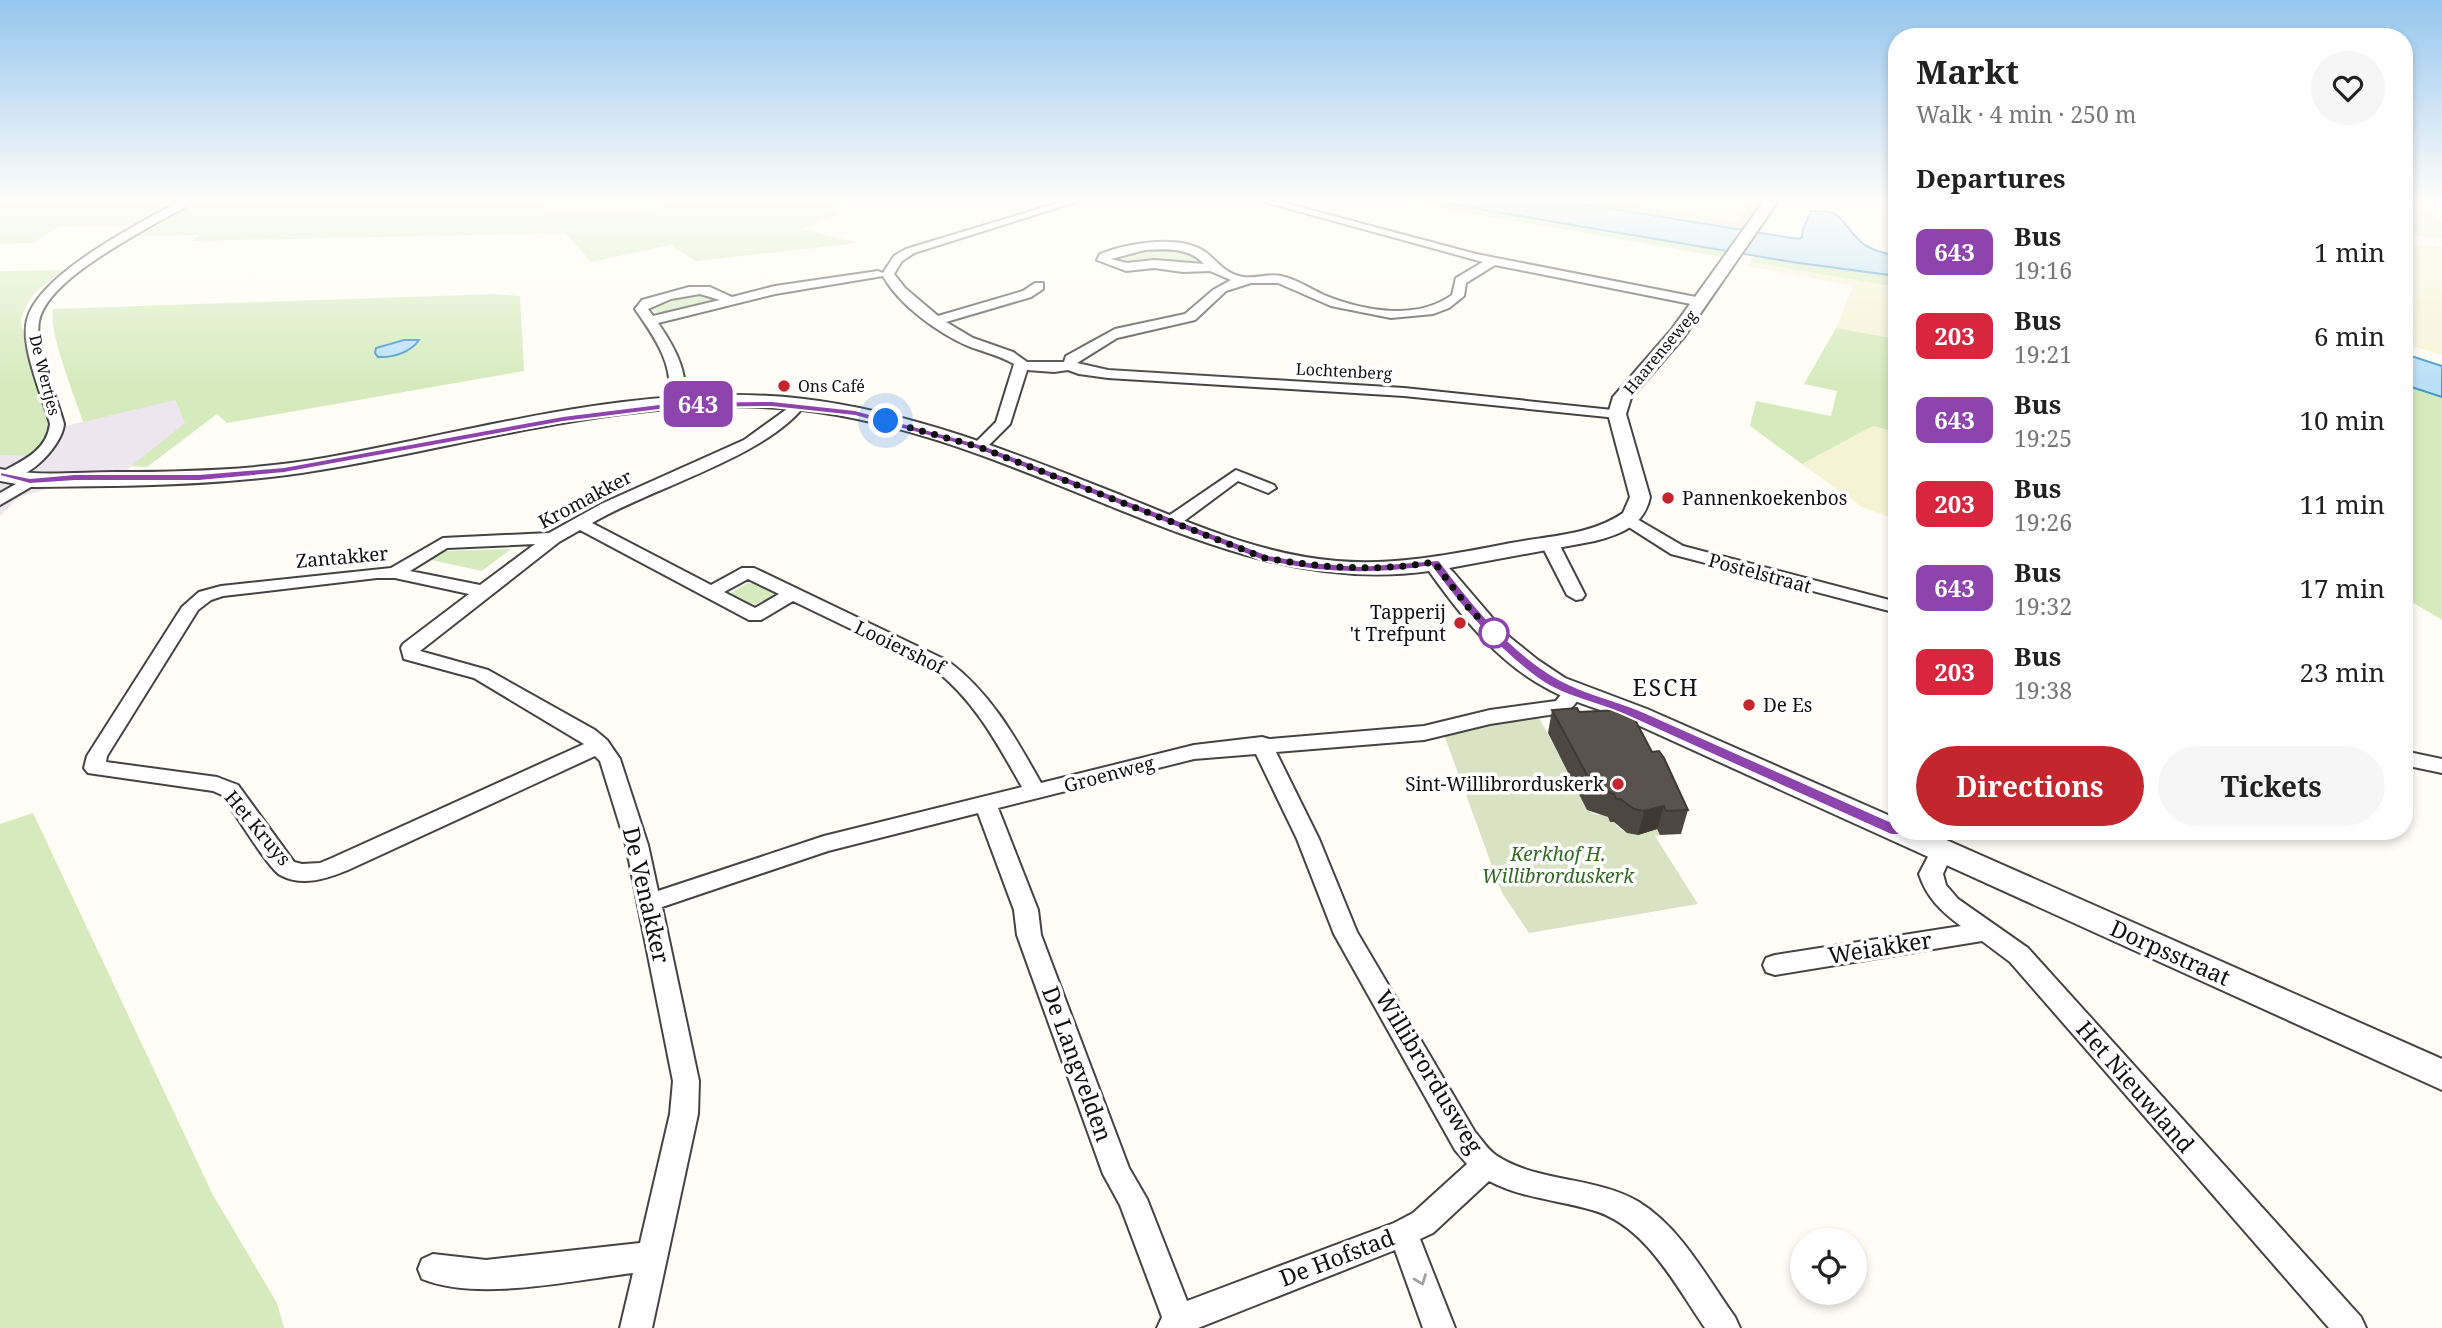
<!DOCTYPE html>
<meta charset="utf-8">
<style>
:root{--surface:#fff;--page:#f6f6f6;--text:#222;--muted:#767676;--accent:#c4262e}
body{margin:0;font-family:"Noto Serif",serif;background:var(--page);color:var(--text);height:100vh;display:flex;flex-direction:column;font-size:26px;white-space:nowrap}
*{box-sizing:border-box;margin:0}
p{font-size:23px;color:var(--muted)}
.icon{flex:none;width:38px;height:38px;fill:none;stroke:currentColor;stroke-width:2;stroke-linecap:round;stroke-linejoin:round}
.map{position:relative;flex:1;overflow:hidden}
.drawer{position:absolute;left:1888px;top:28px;width:525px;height:812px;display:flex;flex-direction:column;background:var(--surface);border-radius:28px;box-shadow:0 4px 10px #0003}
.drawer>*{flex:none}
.badge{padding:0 14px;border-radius:10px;font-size:24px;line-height:46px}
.controls{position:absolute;left:1790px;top:1228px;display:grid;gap:14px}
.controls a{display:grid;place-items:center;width:77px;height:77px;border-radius:50%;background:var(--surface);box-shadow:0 4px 10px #0003;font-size:35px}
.you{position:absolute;width:35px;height:35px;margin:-18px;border:5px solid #fff;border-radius:50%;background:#1a73e8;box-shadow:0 0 0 10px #1a73e833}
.map>.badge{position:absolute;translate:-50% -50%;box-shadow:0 0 0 4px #fff}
h2{padding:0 28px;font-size:26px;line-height:63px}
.round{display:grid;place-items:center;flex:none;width:74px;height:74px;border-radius:37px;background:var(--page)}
.overview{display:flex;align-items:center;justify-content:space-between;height:119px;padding:0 28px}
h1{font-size:33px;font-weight:700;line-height:52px}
.button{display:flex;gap:14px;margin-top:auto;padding:14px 28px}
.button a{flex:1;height:80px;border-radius:42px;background:var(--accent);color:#fff;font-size:28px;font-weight:700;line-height:80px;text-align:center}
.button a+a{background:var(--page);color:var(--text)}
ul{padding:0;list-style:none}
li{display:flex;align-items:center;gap:21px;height:84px;padding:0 28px}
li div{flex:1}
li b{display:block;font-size:26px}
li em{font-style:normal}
li .badge{min-width:77px;font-weight:700;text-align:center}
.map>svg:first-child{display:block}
.industrial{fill:#eee6ef}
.farmland{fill:#f6f3d4}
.green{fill:#d5ebbd}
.cemetery{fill:#d9e3c4}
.pitch{fill:#e6f2cf}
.water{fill:#b9e0f7;stroke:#3f96cf;stroke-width:2}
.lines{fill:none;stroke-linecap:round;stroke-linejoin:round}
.minor-casing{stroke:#444;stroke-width:4}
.tertiary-casing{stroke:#444;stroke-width:4}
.minor{fill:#fff;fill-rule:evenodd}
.tertiary{fill:#fff;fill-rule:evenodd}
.wall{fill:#4d4742}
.shaded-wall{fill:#3f3936}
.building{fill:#5a524d;stroke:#3f3936;stroke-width:2}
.oneway{stroke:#a0a0a0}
.line{fill:#8e44ad;stroke:#fff;stroke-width:2}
.walk{stroke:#111;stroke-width:7;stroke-dasharray:0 12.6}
.poi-dot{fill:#c4262e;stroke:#fff;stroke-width:2.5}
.stop-dot{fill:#fff;stroke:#8e44ad;stroke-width:3.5}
.labels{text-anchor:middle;stroke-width:7;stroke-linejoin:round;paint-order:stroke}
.far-street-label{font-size:16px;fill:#111;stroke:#fff}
.far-poi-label{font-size:16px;fill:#111;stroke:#fff;text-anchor:start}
.poi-label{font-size:19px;fill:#111;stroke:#fff;text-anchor:start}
.street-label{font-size:19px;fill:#111;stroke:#fff}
.park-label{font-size:19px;font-style:italic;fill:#2f6b1f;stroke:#fff}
.quarter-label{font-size:23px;letter-spacing:2px;fill:#111;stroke:#fff}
.near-street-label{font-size:23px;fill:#111;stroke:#fff}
</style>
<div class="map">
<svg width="2442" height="1328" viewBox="0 0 2442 1328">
<rect width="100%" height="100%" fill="#fffdf5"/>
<polygon class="industrial" points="174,399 186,423 116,479 71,482 19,497 0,516 0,455 35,455 49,430"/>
<g class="farmland">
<polygon points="537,201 692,201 641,212 548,214"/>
<polygon points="1600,201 1754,201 1736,222"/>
<polygon points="2404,244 2442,247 2442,355 2405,344"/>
<polygon points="1750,262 1897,287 1897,339 1836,328 1853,286 1746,266"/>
<polygon points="1873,426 1892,431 1897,428 1897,520 1862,507 1802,464"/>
</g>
<g class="green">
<polygon points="0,201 178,201 137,225 59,227 33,243 0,244"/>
<polygon points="197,201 537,201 549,214 641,212 692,201 852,201 827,210 837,214 801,229 859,243 696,261 671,245 591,262 565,233 191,241 200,235 140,236"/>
<polygon points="1400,201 1431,201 1726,250 1722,257"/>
<polygon points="1564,201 1600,201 1736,222 1754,201 1763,201 1743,230"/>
<polygon points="1156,248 1182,251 1203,262 1200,265 1131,263 1109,259 1111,256"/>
<polygon points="1754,255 1897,276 1897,287 1750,262"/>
<path d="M64 270C44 284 24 298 21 323L49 430V439L35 456 0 455V271Z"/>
<path d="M696 293H706L715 300C704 307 659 319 650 308L656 303Z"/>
<path d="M495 294 520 296 524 371 227 423 217 414 147 467 131 466 185 423 175 400 83 422C75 397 48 331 53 309Z"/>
<polygon points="1836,328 1897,339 1897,428 1892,431 1873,426 1802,464 1750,426 1756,401 1831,416 1837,391 1804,384"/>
<polygon points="2404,385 2442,397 2442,620 2405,598"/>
<polygon points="511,549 482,571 431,560 445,551"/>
<polygon points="747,583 753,583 773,593 773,596 752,606 730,596 731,593"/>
<polygon points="33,813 213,1195 277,1303 284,1328 0,1328 0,824"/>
</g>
<path class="cemetery" d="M1538 716 1576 786 1572 787 1575 794H1579L1588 811 1598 815 1606 813 1610 822H1614C1626 839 1640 834 1656 826L1660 835 1655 836 1698 904 1529 933 1502 893 1444 735Z"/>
<polygon class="pitch" points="2404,201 2418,201 2442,222 2442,238 2405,235"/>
<g class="water">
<path d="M1431 201H1564L1798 239 1802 237 1803 229 1811 211C1847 210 1838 221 1860 241 1868 249 1886 254 1897 256V276L1792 262Z"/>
<path d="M404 340H419C411 352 393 358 378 357L375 353 376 348Z"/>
<polygon points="2405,354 2442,366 2442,397 2405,385"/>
</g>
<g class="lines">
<g class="minor-casing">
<g id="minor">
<path d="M180 201H192C183 210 168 216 156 223 124 242 47 282 39 321 34 348 57 397 64 424 62 447 24 485 0 479V473C22 461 47 451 50 424 43 397 20 347 27 320 38 274 140 223 180 201Z"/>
<path d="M1064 201H1079L914 253 902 261 894 274 905 288 938 316 1023 291 1035 283H1043V289L1031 297 946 322 973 338 1013 352 1027 362H1064L1066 356 1115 329 1185 314 1213 290 1231 280 1210 271 1183 272 1154 268 1126 271 1097 260 1100 254C1128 243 1183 233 1208 254 1218 263 1228 275 1243 277 1258 279 1269 272 1285 277 1299 281 1311 289 1324 295 1363 311 1416 321 1452 295L1456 278 1483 262 1261 201H1277L1476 254 1701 298 1707 302 1701 306 1495 265 1466 283 1464 296 1449 308 1433 314 1391 318 1331 306 1278 283H1251L1226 291 1195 320 1117 338 1077 363 1108 370 1404 388 1622 411 1624 414 1622 417 1617 418 1404 396 1108 378 1079 374 1068 370 1054 372 1027 370 1010 424 984 450 979 452 971 447 996 422 1014 364C999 355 983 352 968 346 938 333 899 305 883 276L775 294 658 323C674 346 694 380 680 408L675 409 668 405C676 367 656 339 635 309L642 300 689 287H710L732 297 775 286 878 271 883 273 894 256 906 249ZM1145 250C1165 249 1189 247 1204 264L1154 260 1127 263 1111 259ZM700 294 720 300 653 316 648 309 671 299Z"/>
<path d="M798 401 805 405C766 457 651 488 592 523L711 585 742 568H754L948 661C991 693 1015 737 1041 783L1194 745 1262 737 1269 739 1424 726 1490 710 1556 701 1566 688H1580L1583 692C1577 701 1572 711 1562 713L1490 724 1424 740 1276 752 1319 839 1357 932 1475 1132C1482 1140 1488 1150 1497 1156 1539 1183 1595 1176 1639 1202 1681 1228 1707 1278 1735 1317L1740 1328H1705C1675 1285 1646 1225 1592 1210 1558 1200 1521 1198 1489 1181L1433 1233 1420 1239 1455 1328H1423L1395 1250 1198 1328H1157L1162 1317 1120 1205 1103 1174 1017 935 1014 910 978 813 828 851 662 907 699 1081 698 1114 652 1328H620L633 1273C574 1280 478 1302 422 1279L418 1269 422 1259 433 1254 486 1260 640 1243 670 1114 673 1081 626 845 600 761 595 756 348 870C326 879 302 887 280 875 268 868 233 810 222 795L213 791 88 773 84 768 87 756 182 607 199 592 221 586 391 568 443 538 549 533 601 504 744 440ZM580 530 749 620H761L793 601 934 669C975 701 997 743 1022 787L824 836 658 891 648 845 620 759 607 740 595 730 488 670 420 651 559 542ZM535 544 480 585 410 571 447 548ZM377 578H395L469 594 403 644 401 648 404 659 474 678 584 744 332 858 320 863 302 864 294 862 238 785 217 777 106 762 107 756 198 610 211 600 223 596ZM748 579 779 594 755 608 724 592ZM1256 754 1297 839 1334 934 1455 1150 1467 1164 1413 1213 1394 1223 1187 1301 1147 1199 1129 1168 1041 935 1038 910 998 808 1194 759Z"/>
<polygon points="1236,470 1274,485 1276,488 1268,493 1238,481 1176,527 1164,527 1162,523 1164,519"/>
<polygon points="30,476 36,478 38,481 36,484 0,505 0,493"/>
<polygon points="1630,515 1683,546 1897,602 1897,613 1671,554 1624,524 1622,520"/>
<polygon points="1549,537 1558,542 1585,595 1582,599 1576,600 1567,595 1540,542"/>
<polygon points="2404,751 2442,759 2442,773 2404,765"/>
<path d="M1942 843 1950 845 1953 851 1943 874 1946 885 1958 899 2028 948 2361 1317 2366 1328H2329L2010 962 1982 941 1775 975 1766 972 1763 965 1766 958 1775 955 1961 926C1941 911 1927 898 1919 874L1934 845Z"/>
</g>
</g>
<g class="tertiary-casing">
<path id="tertiary" d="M1764 201H1778L1684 337 1631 398 1626 414 1650 497C1644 526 1621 534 1595 541L1449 568 1454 573 1507 635 1538 660 1565 678 1647 709 1897 819V831H1926L2442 1059V1090L1629 721C1602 709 1573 703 1548 689 1498 663 1461 616 1429 571 1315 587 1214 548 1110 506 1012 466 909 422 802 410 640 392 478 444 320 470 226 486 128 486 33 487L0 481V469C39 477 77 472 116 472 186 472 256 470 324 458 481 430 643 380 804 399 914 412 1020 455 1123 496 1192 524 1262 555 1337 561 1396 566 1454 554 1511 543 1548 536 1592 535 1623 513L1630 497 1608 414 1613 397 1672 329Z"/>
</g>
<use href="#minor" class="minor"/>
<use href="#tertiary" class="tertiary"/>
</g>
<polygon class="wall" points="1552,710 1579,712 1652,752 1688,810 1681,834 1660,835 1657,829 1638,835 1627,833 1614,822 1610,822 1608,817 1587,810 1548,733"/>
<polygon class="shaded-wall" points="1664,806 1657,829 1638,835 1644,811"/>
<polygon class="building" points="1577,708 1579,712 1619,710 1632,714 1652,752 1659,751 1664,758 1688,810 1666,811 1664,806 1644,811 1634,809 1620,799 1616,799 1614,794 1593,786 1552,710"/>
<defs><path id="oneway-chevron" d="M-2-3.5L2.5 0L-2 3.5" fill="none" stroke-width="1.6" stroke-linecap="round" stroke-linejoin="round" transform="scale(1.75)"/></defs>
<use class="oneway" href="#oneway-chevron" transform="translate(1421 1280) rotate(69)"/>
<linearGradient id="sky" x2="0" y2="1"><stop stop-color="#95c6ee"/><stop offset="0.52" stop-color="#fffefa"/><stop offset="1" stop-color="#fffefa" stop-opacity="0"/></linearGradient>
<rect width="2442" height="386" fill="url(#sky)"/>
<path class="line" d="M772 401 855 410 983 445 1268 555 1308 562 1360 566 1439 560C1470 602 1505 645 1550 674 1578 692 1613 699 1644 712 1730 750 1816 788 1903 827L1905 831 1903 835H1891C1803 795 1714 755 1625 715 1596 702 1562 697 1537 678 1495 647 1462 608 1431 566 1374 576 1317 574 1261 560L976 449 855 416 772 407 675 408 563 422 284 473 199 481H75L30 484 0 476V472L30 478 75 474H199L284 467 563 416 675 402Z"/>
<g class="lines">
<path class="walk" d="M886 421 979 447 1265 558C1323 568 1377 572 1434 562L1467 606 1494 633"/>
</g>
<g class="poi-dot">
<circle cx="784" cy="386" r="7"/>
<circle cx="1668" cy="498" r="7"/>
<circle cx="1460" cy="623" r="7"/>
<circle cx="1749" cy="705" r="7"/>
<circle cx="1618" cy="784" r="7"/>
</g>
<circle class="stop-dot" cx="1494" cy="633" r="14"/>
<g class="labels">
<g class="far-street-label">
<text transform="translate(1660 352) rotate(-50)" y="6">Haarenseweg</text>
<text transform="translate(1344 371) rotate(3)" y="6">Lochtenberg</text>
<text transform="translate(45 375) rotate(76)" y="6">De Wertjes</text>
</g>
<g class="far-poi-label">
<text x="798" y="392">Ons Café</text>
</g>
<g class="poi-label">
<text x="1682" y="505">Pannenkoekenbos</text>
<text x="1446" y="619" text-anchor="end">Tapperij<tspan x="1446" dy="22">'t Trefpunt</tspan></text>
<text x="1763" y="712">De Es</text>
<text x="1604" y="791" text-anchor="end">Sint-Willibrorduskerk</text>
</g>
<g class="street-label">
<text transform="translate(585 499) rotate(-28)" y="7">Kromakker</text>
<text transform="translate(342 557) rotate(-5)" y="7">Zantakker</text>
<text transform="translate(1760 573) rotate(15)" y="7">Postelstraat</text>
<text transform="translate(900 647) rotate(26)" y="7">Looiershof</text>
<text transform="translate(1109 774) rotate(-15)" y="7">Groenweg</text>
<text transform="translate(258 828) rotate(50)" y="7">Het Kruys</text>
</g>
<g class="park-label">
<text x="1558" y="861">Kerkhof H.<tspan x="1558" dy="22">Willibrorduskerk</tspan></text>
</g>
<g class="quarter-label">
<text x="1666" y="696">ESCH</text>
</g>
<g class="near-street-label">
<text transform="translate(646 895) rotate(77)" y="8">De Venakker</text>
<text transform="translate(1880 948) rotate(-9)" y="8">Weiakker</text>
<text transform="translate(2170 953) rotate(24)" y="8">Dorpsstraat</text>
<text transform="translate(1077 1064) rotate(70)" y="8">De Langvelden</text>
<text transform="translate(1429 1072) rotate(59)" y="8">Willibrordusweg</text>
<text transform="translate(2135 1087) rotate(49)" y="8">Het Nieuwland</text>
<text transform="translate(1337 1258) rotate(-21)" y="8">De Hofstad</text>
</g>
</g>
</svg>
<div class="controls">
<a><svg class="icon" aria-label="locate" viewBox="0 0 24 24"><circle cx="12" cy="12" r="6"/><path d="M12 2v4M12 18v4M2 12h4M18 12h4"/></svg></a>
</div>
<div class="you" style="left:886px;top:421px"></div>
<b class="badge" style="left:698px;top:404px;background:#8e44ad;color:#fff">643</b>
<section class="drawer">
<div class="overview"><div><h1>Markt</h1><p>Walk · 4 min · 250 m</p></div><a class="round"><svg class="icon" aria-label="heart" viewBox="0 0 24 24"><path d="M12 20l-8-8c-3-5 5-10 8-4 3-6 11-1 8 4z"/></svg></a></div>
<h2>Departures</h2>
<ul>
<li><span class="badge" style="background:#8e44ad;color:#fff">643</span><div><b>Bus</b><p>19:16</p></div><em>1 min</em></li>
<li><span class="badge" style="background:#d7263d;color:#fff">203</span><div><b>Bus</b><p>19:21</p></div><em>6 min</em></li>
<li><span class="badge" style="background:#8e44ad;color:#fff">643</span><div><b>Bus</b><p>19:25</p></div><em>10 min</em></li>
<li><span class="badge" style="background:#d7263d;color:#fff">203</span><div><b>Bus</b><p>19:26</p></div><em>11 min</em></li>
<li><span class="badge" style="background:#8e44ad;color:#fff">643</span><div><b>Bus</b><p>19:32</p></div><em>17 min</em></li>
<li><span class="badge" style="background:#d7263d;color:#fff">203</span><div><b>Bus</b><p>19:38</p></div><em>23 min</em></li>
</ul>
<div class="button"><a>Directions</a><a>Tickets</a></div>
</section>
</div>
